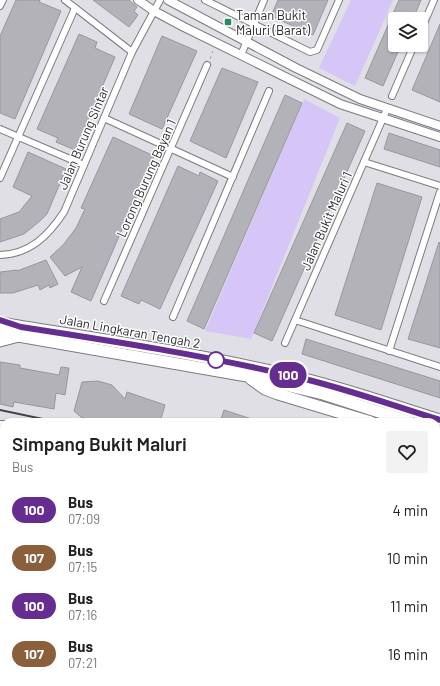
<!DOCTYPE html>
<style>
:root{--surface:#fff;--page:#f2f2f2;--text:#202124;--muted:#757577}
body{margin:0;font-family:Barlow,sans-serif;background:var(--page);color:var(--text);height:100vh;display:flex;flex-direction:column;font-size:15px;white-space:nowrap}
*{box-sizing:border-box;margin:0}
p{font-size:13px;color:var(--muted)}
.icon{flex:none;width:22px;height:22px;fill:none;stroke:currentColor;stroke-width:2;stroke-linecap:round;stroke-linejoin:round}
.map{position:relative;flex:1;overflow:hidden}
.drawer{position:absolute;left:0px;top:418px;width:440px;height:268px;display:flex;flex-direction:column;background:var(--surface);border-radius:12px 12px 0 0;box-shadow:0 1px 3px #0004}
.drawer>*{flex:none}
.badge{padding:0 8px;border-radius:13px;font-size:14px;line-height:26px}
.controls{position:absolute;left:388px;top:12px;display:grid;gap:8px}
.controls a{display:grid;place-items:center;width:40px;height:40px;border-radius:4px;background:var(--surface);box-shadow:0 1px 3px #0004;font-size:20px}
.map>.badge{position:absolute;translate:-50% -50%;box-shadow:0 0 0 2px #fff}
.round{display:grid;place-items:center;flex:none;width:42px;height:42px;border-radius:4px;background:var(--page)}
.headline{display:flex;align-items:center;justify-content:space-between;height:68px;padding:0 12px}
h1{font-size:19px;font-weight:600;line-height:30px}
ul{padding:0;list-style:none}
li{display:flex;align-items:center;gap:12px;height:48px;padding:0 12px}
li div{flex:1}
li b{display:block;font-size:15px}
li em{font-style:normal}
li .badge{min-width:44px;font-weight:700;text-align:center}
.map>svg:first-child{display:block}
.green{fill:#d6c5f7}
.building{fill:#b4b2b9;stroke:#99979e}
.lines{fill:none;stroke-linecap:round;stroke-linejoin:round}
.lane-casing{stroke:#7b7a80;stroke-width:5}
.street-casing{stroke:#7b7a80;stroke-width:8}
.secondary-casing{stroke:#7b7a80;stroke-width:10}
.primary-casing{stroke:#7b7a80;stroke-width:11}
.highway-casing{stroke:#7b7a80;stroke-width:13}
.path{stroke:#a9a7ad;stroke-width:1;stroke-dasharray:3 3;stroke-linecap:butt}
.lane{stroke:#fff;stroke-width:3}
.street{stroke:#fff;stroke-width:6}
.secondary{stroke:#fff;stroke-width:8}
.primary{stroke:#fff;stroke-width:9}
.highway{stroke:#fff;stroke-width:11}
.rail{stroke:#434245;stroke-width:2}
.line-casing{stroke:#fff;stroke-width:9}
.line{stroke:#662d91;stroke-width:6}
.poi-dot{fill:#2b8b64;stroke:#fff;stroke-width:1.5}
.stop-dot{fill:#fff;stroke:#662d91;stroke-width:2}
.labels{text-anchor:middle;stroke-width:3;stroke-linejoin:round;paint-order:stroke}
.poi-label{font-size:13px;fill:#29282b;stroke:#fff;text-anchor:start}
.street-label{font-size:13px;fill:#29282b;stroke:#fff}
</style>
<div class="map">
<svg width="440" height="686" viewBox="0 0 440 686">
<rect width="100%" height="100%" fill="#e1dfe6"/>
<g class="green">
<polygon points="351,0 393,0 355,86 319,68"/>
<polygon points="304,99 340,118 251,339 205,331"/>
</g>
<g class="building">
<polygon points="16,0 40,0 39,2 61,11 15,119 0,113 0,36"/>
<polygon points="93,0 129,0 137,7 134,11 138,15 129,27"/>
<polygon points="278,0 328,0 313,35 271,16"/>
<polygon points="399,0 421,0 413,19 395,19 395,45 401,45 383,86 365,78"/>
<polygon points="440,24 440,102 412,90"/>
<polygon points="79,34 97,42 95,48 115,57 75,150 56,142 58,138 37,129"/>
<polygon points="162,36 197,51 162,129 129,114"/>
<polygon points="222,68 258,82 226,158 190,141"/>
<polygon points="285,95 302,103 204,329 187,321"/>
<polygon points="347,123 365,131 272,341 254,333"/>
<polygon points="389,133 440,150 440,167 384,149"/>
<polygon points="113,137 154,156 91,301 71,292 82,267 65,276 50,257 63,245 76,228 85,209 81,208"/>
<polygon points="28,152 66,169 47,214 40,221 24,234 0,242 0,219 19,212 32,196 13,187"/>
<polygon points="178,166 199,176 200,172 218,181 160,309 141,300 139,304 121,296"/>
<polygon points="377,183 422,197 381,330 335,315"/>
<polygon points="439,242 440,243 440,348 408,339"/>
<polygon points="46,260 58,284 50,288 49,285 40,290 38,285 13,293 0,293 0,272 17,270 17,271"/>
<polygon points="306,339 440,381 440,398 302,354"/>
<polygon points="0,362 20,365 20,368 59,375 61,367 69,368 65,395 56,393 54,409 14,402 13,407 0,404"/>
<polygon points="98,381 112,385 125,399 127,392 165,405 160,422 93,422 81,417 74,411 82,382"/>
<polygon points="224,410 258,421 257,422 220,422"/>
</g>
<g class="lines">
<g class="lane-casing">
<g id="lane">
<polyline points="0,639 4,641"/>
<polyline points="436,656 440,658"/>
<polyline points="439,686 440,684"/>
</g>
</g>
<g class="street-casing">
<g id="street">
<polyline points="65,0 132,52"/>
<polyline points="205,0 310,52 317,50 339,0"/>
<polyline points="0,6 3,0"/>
<polyline points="421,30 434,0"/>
<polyline points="241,55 264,0"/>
<polyline points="392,96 414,45"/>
<polyline points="104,118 233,177"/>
<polyline points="0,129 84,165"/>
<polyline points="364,162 440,186"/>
<polyline points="0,178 75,8"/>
<path d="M0 255C30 254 48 236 64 212L132 52 160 0"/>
<polyline points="104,301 207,65"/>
<polyline points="173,317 269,91"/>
<polyline points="295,320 440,367"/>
<polyline points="285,343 387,109"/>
<polyline points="389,351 440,192"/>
<polyline points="0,502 4,501"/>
<polyline points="0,581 4,594"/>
<polyline points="0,612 4,614"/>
<polyline points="436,618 440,608"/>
<polyline points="0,672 4,674"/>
<polyline points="28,682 39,686"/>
<polyline points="167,682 177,686"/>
<polyline points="216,682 226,686"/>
<polyline points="257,682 267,686"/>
<polyline points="284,686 286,682"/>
<polyline points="346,686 348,682"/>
<polyline points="407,686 409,682"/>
</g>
</g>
<g class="secondary-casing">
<g id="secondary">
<polyline points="138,0 154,11 184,27 340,104 440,137"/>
<polyline points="168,0 296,68 360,99 440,126"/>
<polyline points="0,425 4,425"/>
<polyline points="436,553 440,555"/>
</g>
</g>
<g class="primary-casing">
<polyline id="primary" points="0,342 19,337"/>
</g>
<g class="highway-casing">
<g id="highway">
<path d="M0 323C97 339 196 353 292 376 342 387 391 405 440 420"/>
<polyline points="0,333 247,376 323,394 410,422"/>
<polyline points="251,379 265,389 278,394 371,422"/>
<polyline points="436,430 440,432"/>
<polyline points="436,447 440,448"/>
</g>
</g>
<polyline class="path" points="210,59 213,51"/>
<use href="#lane" class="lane"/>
<use href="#street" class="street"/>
<use href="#secondary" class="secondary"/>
<use href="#primary" class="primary"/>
<use href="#highway" class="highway"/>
<g class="rail">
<polyline points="0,410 57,422"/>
<polyline points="436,545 440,546"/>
</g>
</g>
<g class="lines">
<g class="line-casing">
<path id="line" d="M0 320 21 327C112 341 203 355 292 376 342 387 391 405 440 420"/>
</g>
<use href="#line" class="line"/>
</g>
<rect class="poi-dot" x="224" y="18" width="8" height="8" rx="2"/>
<circle class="stop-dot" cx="216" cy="360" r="8"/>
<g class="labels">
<g class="poi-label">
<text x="236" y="20">Taman Bukit<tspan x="236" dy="15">Maluri (Barat)</tspan></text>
</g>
<g class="street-label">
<text transform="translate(83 138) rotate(-67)" y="5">Jalan Burung Sintar</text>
<text transform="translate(146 178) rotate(-66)" y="5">Lorong Burung Bayan 1</text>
<text transform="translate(326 221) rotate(-66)" y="5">Jalan Bukit Maluri 1</text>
<text transform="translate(130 331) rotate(10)" y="5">Jalan Lingkaran Tengah 2</text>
</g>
</g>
</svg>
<div class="controls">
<a><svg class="icon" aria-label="layers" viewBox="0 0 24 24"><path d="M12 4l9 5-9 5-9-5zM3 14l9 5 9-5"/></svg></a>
</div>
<b class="badge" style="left:288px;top:375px;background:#662d91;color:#fff">100</b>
<section class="drawer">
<div class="headline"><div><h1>Simpang Bukit Maluri</h1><p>Bus</p></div><a class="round"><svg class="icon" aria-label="heart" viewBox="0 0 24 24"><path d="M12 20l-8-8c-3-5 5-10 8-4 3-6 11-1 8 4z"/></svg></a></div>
<ul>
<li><span class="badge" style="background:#662d91;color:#fff">100</span><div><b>Bus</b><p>07:09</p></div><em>4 min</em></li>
<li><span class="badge" style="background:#8b5e3c;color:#fff">107</span><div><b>Bus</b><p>07:15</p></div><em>10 min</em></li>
<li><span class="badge" style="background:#662d91;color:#fff">100</span><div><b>Bus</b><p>07:16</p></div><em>11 min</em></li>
<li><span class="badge" style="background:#8b5e3c;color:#fff">107</span><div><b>Bus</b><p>07:21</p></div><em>16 min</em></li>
</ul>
</section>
</div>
